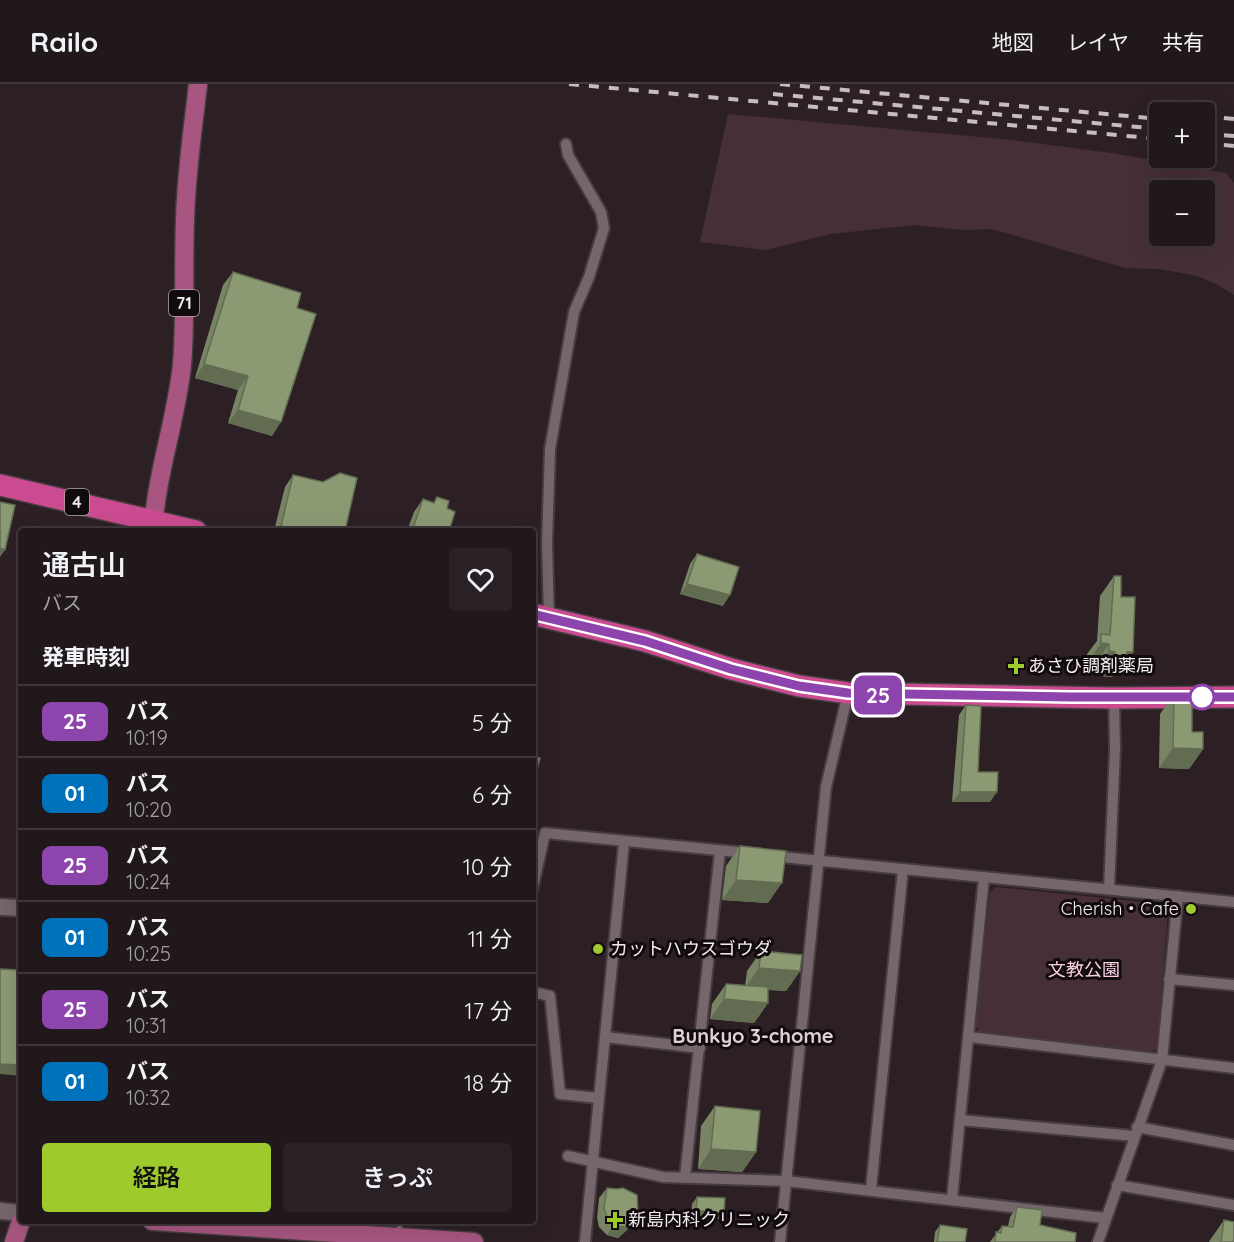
<!DOCTYPE html>
<html lang="ja">
<meta charset="utf-8">
<style>
:root{--surface:#21181c;--page:#292125;--text:#f1f3f6;--muted:#a2a0a3;--line:#3e373b;--accent:#9eca2e}
body{margin:0;font-family:Quicksand,"Noto Sans JP",sans-serif;background:var(--page);color:var(--text);height:100vh;display:flex;flex-direction:column;font-size:22px;white-space:nowrap}
*{box-sizing:border-box;margin:0}
p{font-size:20px;color:var(--muted)}
.icon{flex:none;width:33px;height:33px;fill:none;stroke:currentColor;stroke-width:2;stroke-linecap:round;stroke-linejoin:round}
.map{position:relative;flex:1;overflow:hidden}
.side{position:absolute;left:18px;top:444px;width:518px;height:696px;display:flex;flex-direction:column;background:var(--surface);border-radius:6px;box-shadow:0 6px 24px #0002,0 0 0 2px var(--line)}
.side>*{flex:none}
.badge{padding:0 12px;border-radius:9px;font-size:21px;line-height:39px}
.controls{position:absolute;left:1149px;top:18px;display:grid;gap:12px}
.controls a{display:grid;place-items:center;width:66px;height:66px;border-radius:6px;background:var(--surface);box-shadow:0 6px 24px #0002,0 0 0 2px var(--line);font-size:30px}
.map>.badge{position:absolute;translate:-50% -50%;box-shadow:0 0 0 3px #fff}
h2{padding:0 24px;font-size:22px;line-height:54px}
.round{display:grid;place-items:center;flex:none;width:63px;height:63px;border-radius:6px;background:var(--page)}
.head{display:flex;align-items:center;justify-content:space-between;height:102px;padding:0 24px}
h1{font-size:28px;font-weight:600;line-height:45px}
.primary-button{display:flex;gap:12px;margin-top:auto;padding:12px 24px}
.primary-button a{flex:1;height:69px;border-radius:6px;background:var(--accent);color:#111;font-size:24px;font-weight:600;line-height:69px;text-align:center}
.primary-button a+a{background:var(--page);color:var(--text)}
ul{padding:0;list-style:none}
li{display:flex;align-items:center;gap:18px;height:72px;padding:0 24px;border-top:2px solid var(--line)}
li div{flex:1}
li b{display:block;font-size:22px}
li em{font-style:normal}
li .badge{min-width:66px;font-weight:700;text-align:center}
header{display:flex;align-items:center;gap:36px;box-sizing:border-box;height:84px;padding:0 30px;background:var(--surface);border-bottom:2px solid var(--line)}
header strong{font-size:28px}
nav{display:flex;gap:33px;margin-inline-start:auto;font-size:21px}
.map>svg:first-child{display:block}
.green{fill:#462f39;fill-rule:evenodd}
.lines{fill:none;stroke-linecap:round;stroke-linejoin:round}
.lane-casing{stroke:#453c3f;stroke-width:8}
.street-casing{stroke:#453c3f;stroke-width:14}
.secondary-casing{stroke:#453c3f;stroke-width:20}
.primary-casing{stroke:#453c3f;stroke-width:21}
.highway-casing{stroke:#453c3f;stroke-width:24}
.lane{stroke:#74666b;stroke-width:5}
.street{stroke:#74666b;stroke-width:10}
.secondary{stroke:#74666b;stroke-width:16}
.primary{stroke:#a85681;stroke-width:18}
.highway{stroke:#ca4b8f;stroke-width:21}
.rail{stroke:#c6bdc1;stroke-width:4;stroke-dasharray:10 10;stroke-linecap:butt}
.wall{fill:#788464}
.shaded-wall{fill:#626c51}
.building{fill:#8c9a74;stroke:#626c51;stroke-width:1.5}
.line-casing{stroke:#fff;stroke-width:14}
.line{stroke:#8e44ad;stroke-width:9}
.poi-dot{fill:#9eca2e;stroke:#110b0e;stroke-width:2}
.stop-dot{fill:#fff;stroke:#8e44ad;stroke-width:3}
.labels{text-anchor:middle;stroke-width:6;stroke-linejoin:round;paint-order:stroke}
.shield{fill:#110b0e;stroke:#afa8ab;stroke-width:1.5}
.shield-label{font-size:16px;font-weight:bold;fill:#f3ebee}
.poi-label{font-size:18px;fill:#f3ebee;stroke:#110b0e;text-anchor:start}
.park-label{font-size:18px;fill:#f9cfe1;stroke:#110b0e}
.neighbourhood-label{font-size:20px;font-weight:bold;fill:#dfcfd6;stroke:#110b0e}
</style>
<header>
<strong>Railo</strong>
<nav><a>地図</a><a>レイヤ</a><a>共有</a></nav>
</header>
<div class="map">
<svg width="1234" height="1158" viewBox="0 0 1234 1158">
<rect width="100%" height="100%" fill="#2c2025"/>
<g class="green">
<path d="M728 30 1013 56 1118 70 1226 89 1234 99V211L1216 200 1198 192 1158 185 1125 184 992 145 963 146 915 141 831 150 766 166 700 158ZM1160 106H1204V152H1160Z"/>
<polygon points="995,803 1164,820 1168,827 1157,965 1150,968 979,949 975,941 990,809"/>
</g>
<g class="lines">
<g class="lane-casing">
<polyline id="lane" points="399,1150 400,1137"/>
</g>
<g class="street-casing">
<g id="street">
<polyline points="549,535 547,460 550,365 574,228 589,193 604,144 601,128 568,71 566,60"/>
<polyline points="772,772 1234,818"/>
<polyline points="1109,805 1115,665 1114,614"/>
<polyline points="532,807 545,749 748,769"/>
<polyline points="1169,895 1234,901"/>
<polyline points="532,908 550,912 560,1010 598,1014"/>
<polyline points="605,953 700,964"/>
<polyline points="969,953 1234,984"/>
<polyline points="960,1036 1134,1052"/>
<polyline points="1137,1043 1234,1061"/>
<polyline points="568,1072 663,1093 786,1097 1105,1134"/>
<polyline points="685,1093 720,767"/>
<polyline points="1117,1101 1234,1121"/>
<polyline points="871,1105 903,785"/>
<polyline points="952,1115 984,793"/>
<polyline points="585,1158 624,758"/>
<polyline points="780,1158 826,703 848,609"/>
<polyline points="1098,1158 1162,976 1178,812"/>
</g>
</g>
<g class="secondary-casing">
<g id="secondary">
<polyline points="0,823 21,824"/>
<polyline points="0,1127 21,1129"/>
</g>
</g>
<g class="primary-casing">
<g id="primary">
<path d="M153 447C156 391 176 337 182 281 186 233 183 184 185 136 186 90 193 45 198 0"/>
<polyline points="152,1137 474,1158"/>
<polyline points="14,1158 21,1137"/>
</g>
</g>
<g class="highway-casing">
<g id="highway">
<polyline points="0,401 196,447"/>
<polyline points="532,530 645,557 731,585 799,602 848,609 1114,614 1234,613"/>
</g>
</g>
<use href="#lane" class="lane"/>
<use href="#street" class="street"/>
<use href="#secondary" class="secondary"/>
<use href="#primary" class="primary"/>
<use href="#highway" class="highway"/>
<g class="rail">
<polyline points="569,0 1160,55"/>
<polyline points="780,0 1160,35"/>
<polyline points="773,10 1160,45"/>
<polyline points="1204,32 1234,35"/>
<polyline points="1204,50 1234,52"/>
<polyline points="1204,59 1234,62"/>
</g>
</g>
<g class="wall">
<polygon points="233,188 297,224 272,352 228,339 238,306 195,294 223,201"/>
<polygon points="293,391 345,447 274,447 285,403"/>
<polygon points="437,413 447,424 449,447 407,447 414,428 423,415 433,419"/>
<polygon points="697,470 723,522 680,510 690,480"/>
<polygon points="1114,492 1121,513 1133,568 1119,588 1116,588 1112,593 1101,592 1101,588 1096,587 1096,580 1087,579 1087,570 1097,557 1100,512"/>
<polygon points="1174,610 1192,648 1203,665 1189,685 1159,684 1160,630"/>
<polygon points="966,621 978,688 990,718 952,718 959,631"/>
<polygon points="740,762 768,819 722,816 726,782"/>
<polygon points="761,867 800,887 786,907 768,906 768,919 754,939 710,935 712,920 726,900 745,902 747,887"/>
<polygon points="715,1022 756,1068 742,1088 698,1085 701,1042"/>
<polygon points="607,1104 627,1146 618,1154 607,1151 599,1143 597,1134 599,1114"/>
<polygon points="697,1113 724,1129 719,1135 712,1135 710,1139 700,1139 700,1134 691,1134 692,1120"/>
<polygon points="1017,1123 1040,1141 1075,1158 990,1158 1002,1142 1008,1142 1010,1133"/>
<polygon points="1224,1136 1234,1158 1209,1158 1210,1156"/>
<polygon points="940,1141 965,1158 934,1158 935,1148"/>
</g>
<g class="shaded-wall">
<polygon points="204,280 248,292 238,306 195,294"/>
<polygon points="238,326 281,338 272,352 228,339"/>
<polygon points="281,442 301,447 277,447"/>
<polygon points="0,464 5,466 0,473"/>
<polygon points="687,500 730,511 723,522 680,510"/>
<polygon points="1101,559 1109,560 1096,580 1087,579"/>
<polygon points="1109,567 1115,568 1101,588 1096,587"/>
<polygon points="1127,568 1133,568 1119,588 1116,588 1112,593 1101,592 1115,572"/>
<polygon points="1173,664 1203,665 1189,685 1159,684"/>
<polygon points="960,708 997,708 990,718 952,718"/>
<polygon points="736,796 782,799 768,819 722,816"/>
<polygon points="759,884 800,887 786,907 745,904"/>
<polygon points="724,915 768,919 754,939 710,935"/>
<polygon points="0,980 21,981 21,992 0,990"/>
<polygon points="711,1065 756,1068 742,1088 698,1085"/>
<polygon points="696,1127 704,1127 700,1134 691,1134"/>
<polygon points="715,1129 724,1129 719,1135 712,1135 710,1139 700,1139 705,1132"/>
<polygon points="634,1136 627,1146 618,1154 607,1151 614,1141"/>
</g>
<g class="building">
<polygon points="233,188 301,209 297,224 316,230 281,338 238,326 248,292 204,280"/>
<polygon points="340,389 357,394 345,447 301,447 281,442 293,391 323,398"/>
<polygon points="437,413 449,417 447,424 455,428 449,447 412,447 423,415 434,419"/>
<polygon points="0,418 15,421 5,466 0,464"/>
<polygon points="697,470 739,483 730,511 687,500"/>
<polygon points="1114,492 1121,492 1121,513 1135,513 1133,568 1127,568 1126,573 1115,572 1115,568 1109,567 1109,560 1101,559 1101,550 1110,551"/>
<polygon points="1174,610 1192,611 1192,648 1203,648 1203,665 1173,664"/>
<polygon points="966,621 981,622 978,688 998,688 997,708 960,708"/>
<polygon points="532,672 540,674 532,704"/>
<polygon points="740,762 786,767 782,799 736,796"/>
<polygon points="761,867 802,871 800,887 759,884"/>
<polygon points="0,885 21,886 21,981 0,980"/>
<polygon points="726,900 768,903 768,919 724,915"/>
<polygon points="715,1022 760,1027 756,1068 711,1065"/>
<polygon points="607,1104 617,1105 623,1104 637,1111 638,1129 634,1136 625,1143 614,1141 607,1133 604,1124"/>
<polygon points="697,1113 725,1114 724,1129 715,1129 715,1132 705,1132 704,1127 696,1127"/>
<polygon points="1017,1123 1042,1126 1040,1141 1076,1149 1075,1158 995,1158 996,1148 1001,1149 1002,1142 1013,1143"/>
<polygon points="1224,1136 1234,1138 1234,1158 1221,1158"/>
<polygon points="940,1141 967,1145 965,1158 937,1158"/>
</g>
<g class="lines">
<g class="line-casing">
<polyline id="line" points="532,530 645,557 731,585 799,602 848,609 1070,613 1234,613"/>
</g>
<use href="#line" class="line"/>
</g>
<g class="poi-dot">
<path d="M1013 573h6v6h6v6h-6v6h-6v-6h-6v-6h6z"/>
<circle cx="1191" cy="825" r="6"/>
<circle cx="598" cy="865" r="6"/>
<path d="M612 1127h6v6h6v6h-6v6h-6v-6h-6v-6h6z"/>
</g>
<circle class="stop-dot" cx="1202" cy="613" r="12"/>
<g class="labels">
<g class="shield">
<rect x="169" y="206" width="30" height="26" rx="4.5"/>
<rect x="65" y="405" width="24" height="26" rx="4.5"/>
</g>
<g class="shield-label">
<text x="184" y="225">71</text>
<text x="77" y="424">4</text>
</g>
<g class="poi-label">
<text x="1028" y="588">あさひ調剤薬局</text>
<text x="1179" y="831" text-anchor="end">Cherish・Cafe</text>
<text x="610" y="871">カットハウスゴウダ</text>
<text x="628" y="1142">新島内科クリニック</text>
</g>
<g class="park-label">
<text x="1084" y="892">文教公園</text>
</g>
<g class="neighbourhood-label">
<text x="753" y="959">Bunkyo 3-chome</text>
</g>
</g>
</svg>
<div class="controls">
<a>+</a>
<a>−</a>
</div>
<b class="badge" style="left:878px;top:611px;background:#8e44ad;color:#fff">25</b>
<section class="side">
<div class="head"><div><h1>通古山</h1><p>バス</p></div><a class="round"><svg class="icon" aria-label="heart" viewBox="0 0 24 24"><path d="M12 20l-8-8c-3-5 5-10 8-4 3-6 11-1 8 4z"/></svg></a></div>
<h2>発車時刻</h2>
<ul>
<li><span class="badge" style="background:#8e44ad;color:#fff">25</span><div><b>バス</b><p>10:19</p></div><em>5 分</em></li>
<li><span class="badge" style="background:#0072bc;color:#fff">01</span><div><b>バス</b><p>10:20</p></div><em>6 分</em></li>
<li><span class="badge" style="background:#8e44ad;color:#fff">25</span><div><b>バス</b><p>10:24</p></div><em>10 分</em></li>
<li><span class="badge" style="background:#0072bc;color:#fff">01</span><div><b>バス</b><p>10:25</p></div><em>11 分</em></li>
<li><span class="badge" style="background:#8e44ad;color:#fff">25</span><div><b>バス</b><p>10:31</p></div><em>17 分</em></li>
<li><span class="badge" style="background:#0072bc;color:#fff">01</span><div><b>バス</b><p>10:32</p></div><em>18 分</em></li>
</ul>
<div class="primary-button"><a>経路</a><a>きっぷ</a></div>
</section>
</div>
